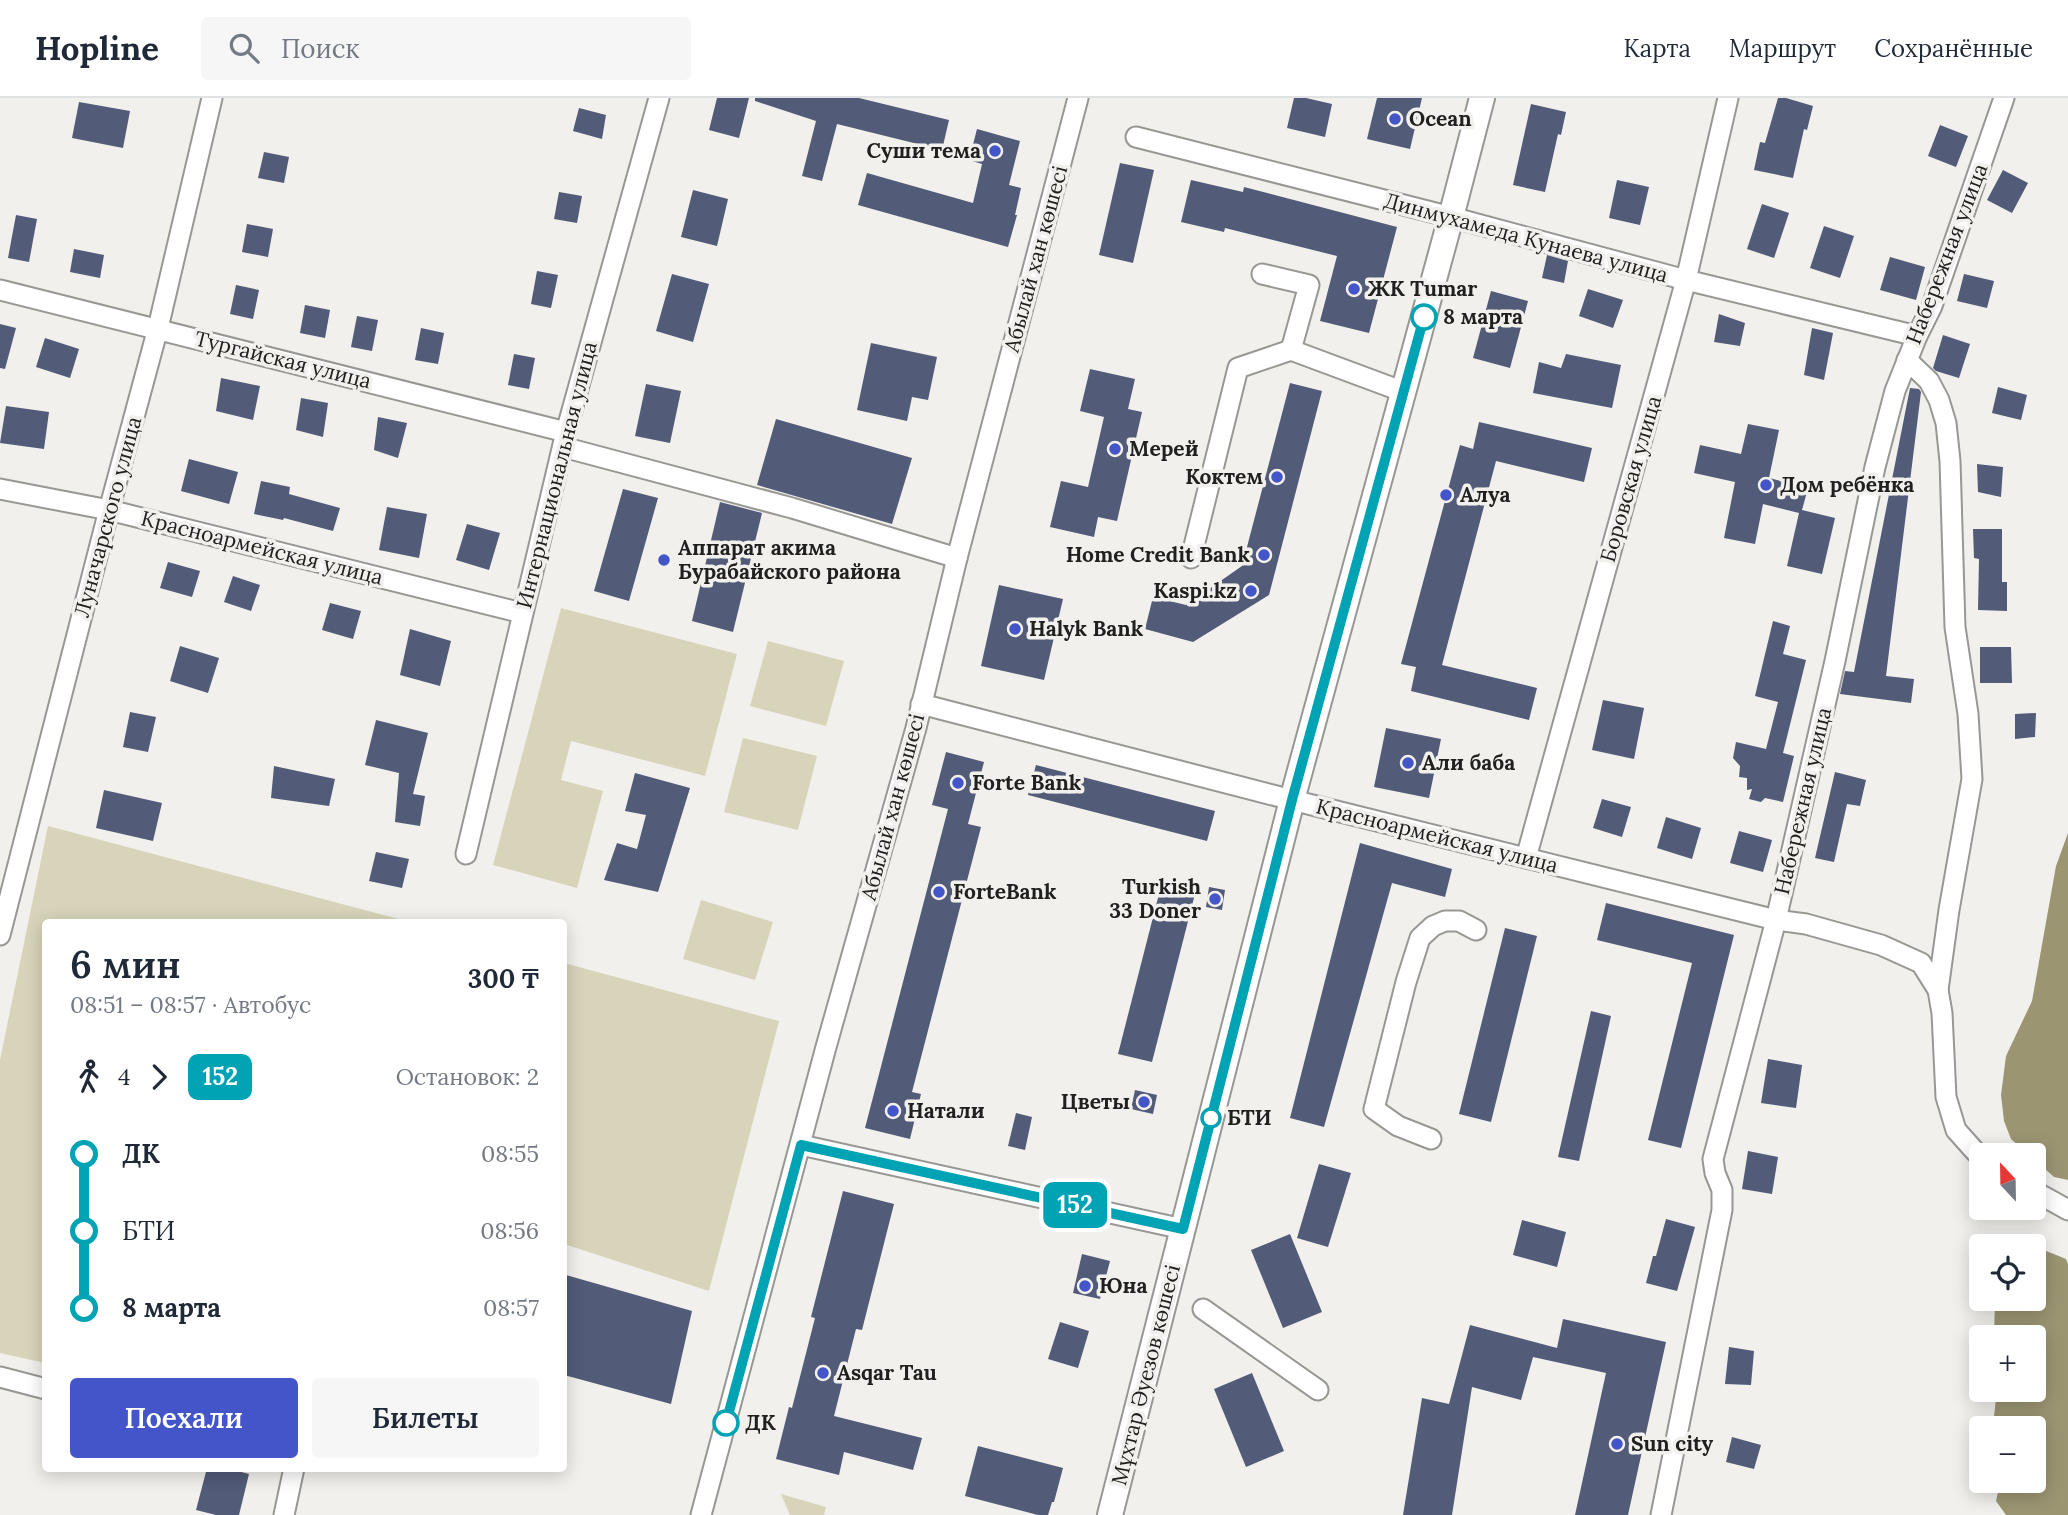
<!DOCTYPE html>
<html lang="ru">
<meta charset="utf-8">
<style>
:root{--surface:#fff;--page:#f6f6f7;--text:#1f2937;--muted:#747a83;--line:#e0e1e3;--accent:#4355c9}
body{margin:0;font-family:Lora,serif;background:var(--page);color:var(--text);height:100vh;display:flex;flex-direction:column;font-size:26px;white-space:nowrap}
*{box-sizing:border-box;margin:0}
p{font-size:23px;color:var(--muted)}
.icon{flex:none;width:38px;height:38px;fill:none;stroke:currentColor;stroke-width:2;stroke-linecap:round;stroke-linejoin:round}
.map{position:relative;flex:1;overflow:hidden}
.panel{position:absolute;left:42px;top:821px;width:525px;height:553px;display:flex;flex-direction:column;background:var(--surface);border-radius:7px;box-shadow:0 4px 18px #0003}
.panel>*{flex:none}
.badge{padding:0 14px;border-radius:10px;font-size:24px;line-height:46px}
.needle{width:46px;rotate:338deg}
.buttons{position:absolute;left:1969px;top:1045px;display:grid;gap:14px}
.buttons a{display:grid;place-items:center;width:77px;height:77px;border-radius:7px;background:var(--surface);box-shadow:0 4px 18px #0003;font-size:35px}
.map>.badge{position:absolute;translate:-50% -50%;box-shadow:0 0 0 4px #fff}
.legs{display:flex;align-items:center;gap:10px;height:77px;padding:0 28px;font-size:23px}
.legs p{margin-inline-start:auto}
.summary{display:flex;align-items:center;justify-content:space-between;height:119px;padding:0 28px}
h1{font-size:38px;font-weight:600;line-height:52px}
.button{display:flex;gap:14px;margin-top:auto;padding:14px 28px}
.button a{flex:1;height:80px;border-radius:7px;background:var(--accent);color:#fff;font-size:28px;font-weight:600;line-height:80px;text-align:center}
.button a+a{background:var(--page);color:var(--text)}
ul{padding:0 28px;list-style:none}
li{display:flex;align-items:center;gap:24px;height:77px;font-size:26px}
li i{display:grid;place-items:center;width:10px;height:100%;margin:0 9px;background:currentColor}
li i::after{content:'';width:18px;height:18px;margin:-9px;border:5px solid;border-radius:50%;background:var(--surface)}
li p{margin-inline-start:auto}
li:first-child i{background:linear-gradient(#0000 50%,currentColor 0)}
li:last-child i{background:linear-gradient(currentColor 50%,#0000 0)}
header{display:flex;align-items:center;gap:42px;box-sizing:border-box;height:98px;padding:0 35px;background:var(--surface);border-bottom:2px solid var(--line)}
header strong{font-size:33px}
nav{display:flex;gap:38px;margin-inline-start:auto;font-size:24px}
.search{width:490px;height:63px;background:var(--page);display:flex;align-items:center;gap:18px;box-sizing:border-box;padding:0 24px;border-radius:7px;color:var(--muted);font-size:26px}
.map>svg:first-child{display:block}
.green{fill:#d8d4ba}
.water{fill:#9b9572}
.building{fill:#525b78}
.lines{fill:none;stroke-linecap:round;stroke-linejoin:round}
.minor-casing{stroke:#979793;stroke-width:23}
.major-casing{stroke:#979793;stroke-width:28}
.minor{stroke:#fff;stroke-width:19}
.major{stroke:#fff;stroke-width:24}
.line-1-casing{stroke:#fff;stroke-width:16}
.line-1{stroke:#00a3b4;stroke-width:10}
.poi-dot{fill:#4355c9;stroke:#f1f0ec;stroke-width:2.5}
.stop-1-dot{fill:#fff;stroke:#00a3b4;stroke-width:3.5}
.labels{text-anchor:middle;stroke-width:7;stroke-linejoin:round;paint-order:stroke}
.poi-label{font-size:21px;font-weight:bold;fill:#20201f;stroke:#f1f0ec;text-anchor:start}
.street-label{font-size:21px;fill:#20201f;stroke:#f1f0ec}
.stop-label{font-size:21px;font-weight:bold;fill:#20201f;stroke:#f1f0ec;text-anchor:start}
</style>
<header>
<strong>Hopline</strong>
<div class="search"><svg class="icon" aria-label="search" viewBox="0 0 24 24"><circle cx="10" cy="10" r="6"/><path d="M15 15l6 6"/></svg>Поиск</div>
<nav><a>Карта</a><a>Маршрут</a><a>Сохранённые</a></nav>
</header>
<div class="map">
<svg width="2068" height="1417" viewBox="0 0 2068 1417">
<rect width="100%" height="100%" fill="#f1f0ec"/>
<g class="green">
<polygon points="561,510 737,556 705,678 571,643 561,682 603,693 577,790 493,767"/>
<polygon points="768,543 844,563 826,628 750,608"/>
<polygon points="743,640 817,658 798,732 724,714"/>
<polygon points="48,728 410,824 46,824 45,1265 0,1255 0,962"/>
<polygon points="701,802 773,824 755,882 683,861"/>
<polygon points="564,865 779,923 709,1193 564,1146"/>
<polygon points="781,1396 826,1409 824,1417 790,1417"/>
</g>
<g class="water">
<polygon points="2068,735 2068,1082 2054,1079 2034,1061 2034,1057 2029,1057 2011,1041 2004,1023 2001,997 2006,958 2032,903 2056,768"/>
<polygon points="2034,1148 2066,1161 2068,1166 2068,1417 2006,1417 1996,1403 1998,1394 2005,1383 2034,1382 2034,1330 1993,1330 1993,1327 1997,1292 2034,1292 2034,1239 1994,1239 1995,1201 2034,1200"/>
</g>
<g class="building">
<polygon points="717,0 749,0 739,40 709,32"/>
<polygon points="755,0 859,0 949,22 942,52 837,26 822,83 802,78 816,23 755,3"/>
<polygon points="1294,0 1306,0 1332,6 1325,39 1287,30"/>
<polygon points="1377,0 1422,0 1410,51 1367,41"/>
<polygon points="1778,0 1786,0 1813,8 1807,32 1804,31 1793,80 1754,72 1760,44 1765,45"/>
<polygon points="79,4 130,13 123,50 72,40"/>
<polygon points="1531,6 1566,14 1561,37 1558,36 1545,94 1513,87"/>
<polygon points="579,10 606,17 602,41 573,33"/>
<polygon points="1940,27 1968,38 1956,69 1928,58"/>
<polygon points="977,31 1020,43 1009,87 1021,90 1015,117 1017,117 1008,149 858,107 867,75 973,105 982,66 969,62"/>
<polygon points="264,54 289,59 284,85 258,80"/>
<polygon points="1120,65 1154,72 1133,165 1099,157"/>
<polygon points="2003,72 2028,85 2012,115 1987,102"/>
<polygon points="1191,82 1243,94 1244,89 1397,129 1369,235 1320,223 1337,158 1225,130 1224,134 1181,124"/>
<polygon points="1617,82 1649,89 1640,127 1609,120"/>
<polygon points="693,92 728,101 717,148 681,139"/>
<polygon points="559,94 582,98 577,125 554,121"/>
<polygon points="1762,106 1789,115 1774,160 1747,151"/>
<polygon points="16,117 37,121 29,164 8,160"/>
<polygon points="247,126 273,131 268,159 242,154"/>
<polygon points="1824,128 1854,138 1840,180 1810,170"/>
<polygon points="74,151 104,157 100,180 70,174"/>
<polygon points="1547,157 1568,163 1564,185 1542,180"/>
<polygon points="1890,159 1925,169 1916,202 1880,192"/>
<polygon points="537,173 558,177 551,210 531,206"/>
<polygon points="672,176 709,186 693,244 656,233"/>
<polygon points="1964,176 1994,183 1987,210 1957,203"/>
<polygon points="236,187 259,192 253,221 230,216"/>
<polygon points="1588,191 1623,202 1613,230 1579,218"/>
<polygon points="1491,193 1528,203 1510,270 1473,260"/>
<polygon points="305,207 330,212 325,240 300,235"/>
<polygon points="1719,216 1745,225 1740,248 1714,244"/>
<polygon points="357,218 378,222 372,253 351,249"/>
<polygon points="0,226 16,230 5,271 0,270"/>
<polygon points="421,230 444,235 438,266 415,262"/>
<polygon points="1812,230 1833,235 1824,282 1804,277"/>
<polygon points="1943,237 1970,246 1959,280 1936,273 1933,270"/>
<polygon points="45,240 79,251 70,280 36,269"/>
<polygon points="871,245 937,259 928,302 912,299 907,323 857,312"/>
<polygon points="514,256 535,260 529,291 508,287"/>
<polygon points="1566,256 1621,267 1612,310 1533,295 1539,264 1561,270"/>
<polygon points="1090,271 1135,281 1128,311 1142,314 1117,423 1098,419 1094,439 1050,429 1061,383 1088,389 1104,319 1080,313"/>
<polygon points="221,280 260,288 253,322 216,313"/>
<polygon points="1290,285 1322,293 1269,497 1193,544 1145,531 1153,499 1186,507 1242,468"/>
<polygon points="646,286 681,293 670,345 635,338"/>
<polygon points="1998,289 2027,297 2021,322 1992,315"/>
<polygon points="1910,290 1919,291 1921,294 1886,578 1914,581 1911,605 1840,596 1845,573 1854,574"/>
<polygon points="301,300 328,305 323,339 296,332"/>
<polygon points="6,308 49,314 44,351 0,345"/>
<polygon points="378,319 407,325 398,360 374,352"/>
<polygon points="776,321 912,360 892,426 757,387"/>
<polygon points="1479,324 1592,350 1584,384 1496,363 1442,567 1537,590 1529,622 1411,593 1416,569 1401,566 1460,347 1473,351"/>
<polygon points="1748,326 1779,332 1769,380 1808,390 1802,412 1835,420 1822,476 1787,468 1799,415 1763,406 1755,446 1724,440 1735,384 1694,375 1700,347 1741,356"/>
<polygon points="189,361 238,374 229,406 181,393"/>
<polygon points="1977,366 2003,369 2001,399 1978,394"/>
<polygon points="261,383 290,389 289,396 340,410 333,433 284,420 283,422 254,416"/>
<polygon points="623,391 658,400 629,503 594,493"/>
<polygon points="720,404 762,415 733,534 692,523"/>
<polygon points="387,409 427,416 419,460 379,452"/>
<polygon points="467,426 500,435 489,472 456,462"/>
<polygon points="1973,431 2002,431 2002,484 2007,484 2007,513 1978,512 1979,461 1974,460"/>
<polygon points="168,464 200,473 192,499 160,490"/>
<polygon points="233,478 260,487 251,513 224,504"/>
<polygon points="999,487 1063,501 1044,582 981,568"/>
<polygon points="330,505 361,513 353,541 322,532"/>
<polygon points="1773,523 1790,528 1783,556 1806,562 1783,655 1794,658 1783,704 1765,700 1761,704 1749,701 1752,691 1747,692 1747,680 1739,679 1740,668 1733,660 1736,644 1766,651 1778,604 1755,598"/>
<polygon points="410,531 451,543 440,588 400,577"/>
<polygon points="180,548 219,560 208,595 170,583"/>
<polygon points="1980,549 2011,549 2012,585 1980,585"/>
<polygon points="1603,602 1644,610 1634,661 1592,652"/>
<polygon points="130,614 156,619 148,654 123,649"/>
<polygon points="2036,615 2035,639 2015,641 2015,616"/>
<polygon points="376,622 428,635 413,696 425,698 420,728 395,724 399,675 365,667"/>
<polygon points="1386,630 1441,641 1429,700 1374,689"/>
<polygon points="946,654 984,664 968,726 981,729 912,994 921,996 910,1041 865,1030 948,711 932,707"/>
<polygon points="1036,667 1215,713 1207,743 1028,697"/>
<polygon points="274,668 335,681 329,708 271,700"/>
<polygon points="1835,674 1866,682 1860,708 1847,706 1834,764 1815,760"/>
<polygon points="635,675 690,690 658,794 604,782 617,745 637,751 646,717 625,713"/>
<polygon points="104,692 162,705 153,743 96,730"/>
<polygon points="1602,701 1631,709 1622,739 1593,730"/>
<polygon points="1666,719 1701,730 1692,761 1657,750"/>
<polygon points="1739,733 1772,742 1763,774 1730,765"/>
<polygon points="1360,745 1452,771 1445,799 1392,785 1324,1029 1290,1020"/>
<polygon points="376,754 409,761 402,790 369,783"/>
<polygon points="1161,788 1195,796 1152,964 1118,956"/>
<polygon points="1209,789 1225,792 1222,812 1206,809"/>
<polygon points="1606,805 1734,837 1681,1050 1648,1042 1692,865 1597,842"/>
<polygon points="1505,830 1537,838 1491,1024 1459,1016"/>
<polygon points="1591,913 1611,918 1579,1063 1558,1059"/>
<polygon points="1768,961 1802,967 1796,1010 1761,1005"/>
<polygon points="1135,992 1157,997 1153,1016 1131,1011"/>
<polygon points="1016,1015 1032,1019 1025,1052 1008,1048"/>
<polygon points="1748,1053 1778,1059 1772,1096 1742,1091"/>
<polygon points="1319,1066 1351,1075 1328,1149 1297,1140"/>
<polygon points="843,1093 894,1106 862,1232 856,1231 834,1318 922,1340 913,1372 844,1354 839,1377 776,1361 789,1309 792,1310 815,1220 811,1219"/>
<polygon points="1666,1121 1695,1129 1677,1193 1646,1185 1653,1158 1656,1158"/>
<polygon points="1522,1122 1566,1134 1557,1169 1513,1157"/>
<polygon points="1290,1136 1322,1214 1283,1230 1251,1152"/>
<polygon points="1082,1156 1110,1163 1100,1201 1073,1195"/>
<polygon points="566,1177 692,1213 671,1306 564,1277 564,1185"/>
<polygon points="1563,1221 1666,1244 1628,1417 1575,1417 1606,1275 1533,1259 1521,1302 1472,1289 1452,1417 1403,1417 1422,1300 1449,1306 1470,1227 1557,1250"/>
<polygon points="1060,1224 1089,1233 1078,1270 1048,1261"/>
<polygon points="1729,1249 1754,1253 1751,1287 1725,1286"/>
<polygon points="1252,1275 1284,1353 1246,1369 1214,1291"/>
<polygon points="1732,1339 1761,1347 1754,1371 1726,1364"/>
<polygon points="978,1348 1063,1370 1054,1404 1052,1404 1048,1417 1038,1417 965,1398"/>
<polygon points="207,1370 226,1370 249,1376 239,1417 216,1417 196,1412"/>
</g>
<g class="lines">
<g class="minor-casing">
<g id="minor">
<polyline points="1136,39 1451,119 1686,182 1917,238"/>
<polyline points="1262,176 1309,187 1291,252 1404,294"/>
<polyline points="0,192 566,334"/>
<polyline points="1907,262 1929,283 1939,302 1946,325 1950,363 1955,529 1968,616 1972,681 1949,812 1938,892 1942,915 1946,999 1956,1032 1981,1060"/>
<polyline points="563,349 792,410 957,460"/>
<polyline points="0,391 109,412 522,515"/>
<polyline points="1191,460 1238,270 1291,252"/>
<polyline points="921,606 1292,702 1776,822 1806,826 1881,847 1921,865 1938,892"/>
<polyline points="466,756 566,334 659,0"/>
<polyline points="1526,760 1686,182 1728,0"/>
<polyline points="0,837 109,412 158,230 212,0"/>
<polyline points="1431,1041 1398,1028 1374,1011 1406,884 1420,840 1433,828 1445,823 1459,823 1476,832"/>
<polyline points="801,1047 1183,1131"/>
<polyline points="2034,1093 2068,1112"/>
<polyline points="1203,1211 1318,1292"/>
<polyline points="0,1279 46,1291"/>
<polyline points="284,1417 294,1370"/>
<polyline points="701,1417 826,949 916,630 957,460 1078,0"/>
<polyline points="1661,1417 1722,1112 1722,1092 1715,1075 1713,1061 1776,822 1835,563 1875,369 1895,293 1917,238 1932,208 2004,0"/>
</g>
</g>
<g class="major-casing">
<polyline id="major" points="1110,1417 1292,702 1451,119 1482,0"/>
</g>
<use href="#minor" class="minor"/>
<use href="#major" class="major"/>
</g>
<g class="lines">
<g class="line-1-casing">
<polyline id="line-1" points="726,1325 801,1047 1183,1131 1292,702 1424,219"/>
</g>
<use href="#line-1" class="line-1"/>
</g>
<g class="poi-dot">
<circle cx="1395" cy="21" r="7"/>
<circle cx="995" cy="53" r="7"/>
<circle cx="1354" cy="191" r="7"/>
<circle cx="1115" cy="351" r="7"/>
<circle cx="1277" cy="379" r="7"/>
<circle cx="1766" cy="387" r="7"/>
<circle cx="1446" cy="397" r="7"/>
<circle cx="1264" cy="457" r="7"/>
<circle cx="664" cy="462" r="7"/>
<circle cx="1251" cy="493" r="7"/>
<circle cx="1015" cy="531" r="7"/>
<circle cx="1408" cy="665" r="7"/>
<circle cx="958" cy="685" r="7"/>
<circle cx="939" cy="794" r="7"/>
<circle cx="1215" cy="801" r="7"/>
<circle cx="1144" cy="1004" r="7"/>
<circle cx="893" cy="1013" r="7"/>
<circle cx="1085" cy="1188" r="7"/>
<circle cx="823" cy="1275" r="7"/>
<circle cx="1617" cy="1346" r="7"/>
</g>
<g class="stop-1-dot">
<circle cx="1424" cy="219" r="12"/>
<circle cx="1211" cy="1020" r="9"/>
<circle cx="726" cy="1325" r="12"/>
</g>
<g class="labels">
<g class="poi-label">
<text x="1409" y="28">Ocean</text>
<text x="981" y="60" text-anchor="end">Суши тема</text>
<text x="1368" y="198">ЖК Tumar</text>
<text x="1129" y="358">Мерей</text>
<text x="1263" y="386" text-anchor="end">Коктем</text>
<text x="1780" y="394">Дом ребёнка</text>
<text x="1460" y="404">Алуа</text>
<text x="678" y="457">Аппарат акима<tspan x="678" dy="24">Бурабайского района</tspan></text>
<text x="1250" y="464" text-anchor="end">Home Credit Bank</text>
<text x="1237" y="500" text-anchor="end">Kaspi.kz</text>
<text x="1029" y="538">Halyk Bank</text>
<text x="1422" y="672">Али баба</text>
<text x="972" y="692">Forte Bank</text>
<text x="1201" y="796" text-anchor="end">Turkish<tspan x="1201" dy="24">33 Doner</tspan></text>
<text x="953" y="801">ForteBank</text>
<text x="1130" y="1011" text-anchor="end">Цветы</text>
<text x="907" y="1020">Натали</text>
<text x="1099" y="1195">Юна</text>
<text x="837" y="1282">Asqar Tau</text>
<text x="1631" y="1353">Sun city</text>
</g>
<g class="street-label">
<text transform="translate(1526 140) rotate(15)" y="7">Динмухамеда Кунаева улица</text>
<text transform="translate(1947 156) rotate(-69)" y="7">Набережная улица</text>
<text transform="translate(1036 161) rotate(-75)" y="7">Абылай хан көшесі</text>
<text transform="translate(283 262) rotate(14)" y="7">Тургайская улица</text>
<text transform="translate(557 377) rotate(-76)" y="7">Интернациональная улица</text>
<text transform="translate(1631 381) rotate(-74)" y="7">Боровская улица</text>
<text transform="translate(108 419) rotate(-75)" y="7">Луначарского улица</text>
<text transform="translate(262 450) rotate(14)" y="7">Красноармейская улица</text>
<text transform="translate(1803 703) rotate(-77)" y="7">Набережная улица</text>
<text transform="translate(893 709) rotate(-75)" y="7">Абылай хан көшесі</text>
<text transform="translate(1437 738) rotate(14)" y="7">Красноармейская улица</text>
<text transform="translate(1146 1277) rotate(-76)" y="7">Мұхтар Әуезов көшесі</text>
</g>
<g class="stop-label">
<text x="1443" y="226">8 марта</text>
<text x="1227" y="1027">БТИ</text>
<text x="745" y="1332">ДК</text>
</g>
</g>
</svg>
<div class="buttons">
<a><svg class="needle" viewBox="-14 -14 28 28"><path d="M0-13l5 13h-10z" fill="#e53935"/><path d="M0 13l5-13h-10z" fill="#747a83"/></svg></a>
<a><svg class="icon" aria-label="locate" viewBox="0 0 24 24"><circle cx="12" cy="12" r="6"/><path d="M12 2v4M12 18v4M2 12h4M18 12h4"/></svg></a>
<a>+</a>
<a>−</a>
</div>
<b class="badge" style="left:1075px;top:1107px;background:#00a3b4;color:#fff">152</b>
<section class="panel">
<div class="summary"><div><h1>6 мин</h1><p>08:51 – 08:57 · Автобус</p></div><b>300 ₸</b></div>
<div class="legs"><svg class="icon" aria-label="walk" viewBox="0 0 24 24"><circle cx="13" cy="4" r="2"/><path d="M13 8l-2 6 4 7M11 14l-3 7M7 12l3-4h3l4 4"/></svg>4<svg class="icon" aria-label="forward" viewBox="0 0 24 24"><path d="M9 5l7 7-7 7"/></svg><b class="badge" style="background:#00a3b4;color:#fff">152</b><p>Остановок: 2</p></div>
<ul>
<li><i style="color:#00a3b4"></i><b>ДК</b><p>08:55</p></li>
<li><i style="color:#00a3b4"></i><span>БТИ</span><p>08:56</p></li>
<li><i style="color:#00a3b4"></i><b>8 марта</b><p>08:57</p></li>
</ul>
<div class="button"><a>Поехали</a><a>Билеты</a></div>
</section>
</div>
